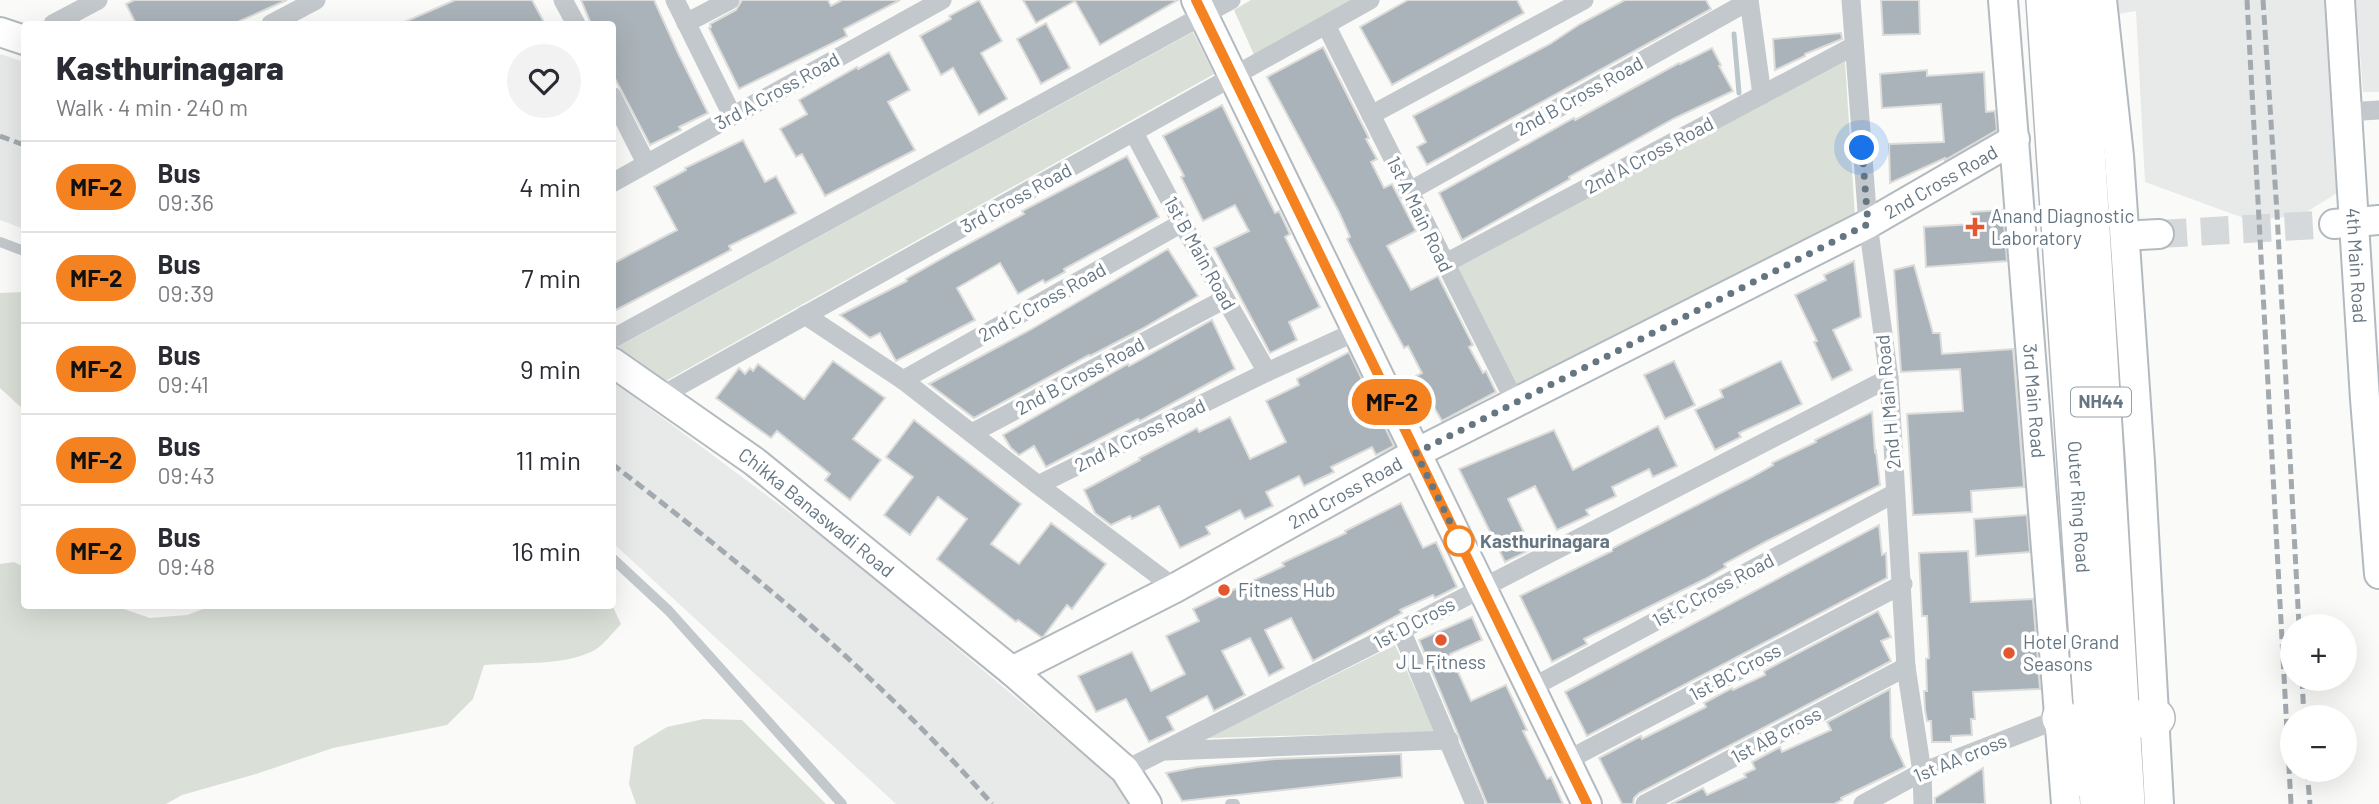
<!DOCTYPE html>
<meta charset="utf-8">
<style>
:root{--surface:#fff;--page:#f2f2f3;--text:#2b2b33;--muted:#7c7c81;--line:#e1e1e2}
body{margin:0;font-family:Barlow,sans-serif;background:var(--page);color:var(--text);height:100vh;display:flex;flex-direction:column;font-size:26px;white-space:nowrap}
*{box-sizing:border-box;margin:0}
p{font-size:23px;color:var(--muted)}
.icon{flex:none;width:38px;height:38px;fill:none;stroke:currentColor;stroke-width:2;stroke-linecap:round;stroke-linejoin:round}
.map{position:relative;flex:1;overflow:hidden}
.sheet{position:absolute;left:21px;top:21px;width:595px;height:588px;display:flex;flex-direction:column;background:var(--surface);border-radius:7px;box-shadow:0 7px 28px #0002}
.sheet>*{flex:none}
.badge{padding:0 14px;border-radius:23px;font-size:24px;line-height:46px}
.fabs{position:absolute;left:2280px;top:614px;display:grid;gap:14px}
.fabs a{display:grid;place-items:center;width:77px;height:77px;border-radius:50%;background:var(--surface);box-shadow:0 7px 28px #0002;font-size:35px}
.you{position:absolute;width:35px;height:35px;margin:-18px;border:5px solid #fff;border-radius:50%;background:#1a73e8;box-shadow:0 0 0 10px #1a73e833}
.map>.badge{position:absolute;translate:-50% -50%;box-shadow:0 0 0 4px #fff}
.round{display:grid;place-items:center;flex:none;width:74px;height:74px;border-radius:37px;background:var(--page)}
.summary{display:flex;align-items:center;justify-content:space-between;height:119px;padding:0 35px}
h1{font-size:33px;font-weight:800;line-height:52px}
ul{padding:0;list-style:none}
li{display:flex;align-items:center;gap:21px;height:91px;padding:0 35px;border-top:2px solid var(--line)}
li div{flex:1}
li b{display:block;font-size:26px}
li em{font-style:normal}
li .badge{min-width:77px;font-weight:700;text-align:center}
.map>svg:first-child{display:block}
.built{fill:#e8e9e9}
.green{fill:#dadfd7}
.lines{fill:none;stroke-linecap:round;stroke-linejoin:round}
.stream{stroke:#bbc7cb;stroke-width:5}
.building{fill:#aab3b9;stroke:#dcdcda;stroke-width:2}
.secondary-tunnel{stroke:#d5d9db;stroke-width:28;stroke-dasharray:28 14;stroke-linecap:butt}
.secondary-casing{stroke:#b3babf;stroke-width:32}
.highway-casing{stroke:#b4b9bd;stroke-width:40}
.lane{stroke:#c3c8cc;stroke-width:10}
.street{stroke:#c3c8cc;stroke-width:19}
.secondary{stroke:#fff;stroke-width:28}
.highway{stroke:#fff;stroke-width:37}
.rail{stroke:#a2aab0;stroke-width:5;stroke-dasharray:10 5;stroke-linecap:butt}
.line-casing{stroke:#fff;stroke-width:16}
.line{stroke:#f58220;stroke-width:10}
.walk{stroke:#657683;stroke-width:7;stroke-dasharray:0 12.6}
.poi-dot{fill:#e4572e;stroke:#fff;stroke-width:2.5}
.stop-dot{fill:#fff;stroke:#f58220;stroke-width:3.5}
.labels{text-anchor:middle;stroke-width:7;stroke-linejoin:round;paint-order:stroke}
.shield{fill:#fff;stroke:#939fa8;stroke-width:2}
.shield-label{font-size:18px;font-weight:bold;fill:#657683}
.street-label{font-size:19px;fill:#657683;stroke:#fff}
.poi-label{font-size:19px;fill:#657683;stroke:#fff;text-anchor:start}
.stop-label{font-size:19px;font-weight:bold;fill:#657683;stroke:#fff;text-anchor:start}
</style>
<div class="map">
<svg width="2379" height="804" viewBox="0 0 2379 804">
<rect width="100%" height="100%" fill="#fafaf8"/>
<g class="built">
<polygon points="2117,0 2333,0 2342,190 2300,216 2249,220 2145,182 2136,11 2118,14"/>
<polygon points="2356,0 2379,0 2379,92 2363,92"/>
<polygon points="0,54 24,62 24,229 0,220"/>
<polygon points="613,381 839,549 1115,781 1129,804 896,804 613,543"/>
</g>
<g class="green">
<polygon points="1251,0 1355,0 1255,57 1234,10"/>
<polygon points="1193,32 1214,74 664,382 612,350"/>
<polygon points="1845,62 1855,217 1516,390 1452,268"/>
<polygon points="24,292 24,410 0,388 0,293"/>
<path d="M14 562 24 567V606H115L150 618 187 615 211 606 612 605 621 624C613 632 603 646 593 651 563 666 518 662 484 665L473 699 447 725 333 748 256 774 182 795 166 804H0V564Z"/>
<polygon points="1395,645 1435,732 1208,738"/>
<polygon points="704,719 742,720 826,804 636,804 629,784 634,747 667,727"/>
</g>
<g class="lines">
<polyline class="stream" points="1734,34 1739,93"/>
</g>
<g class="building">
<polygon points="134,0 287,0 233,24 136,24 126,4"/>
<polygon points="455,0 532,0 545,24 400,24"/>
<polygon points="581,0 654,0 678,53 708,113 679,127 681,130 650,145 612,73 612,24 591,24"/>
<polygon points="742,0 828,0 831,6 842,0 900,0 844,29 847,36 739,89 709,28 711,27 710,24 736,10"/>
<polygon points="979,0 1002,41 981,53 1007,99 979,115 953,68 941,75 920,36 951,19 949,16"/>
<polygon points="1023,0 1178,0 1100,45 1075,1 1036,23"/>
<polygon points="1408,0 1517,0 1524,13 1392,85 1360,27"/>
<polygon points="1625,0 1706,0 1711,9 1427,165 1417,147 1426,142 1413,116 1550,44 1580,24"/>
<polygon points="1881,0 1919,0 1920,34 1883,35"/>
<polygon points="1046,23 1070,68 1041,84 1017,39"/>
<polygon points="1841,33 1842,39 1805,54 1805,56 1775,70 1773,39"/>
<polygon points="1323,47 1369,138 1366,139 1377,159 1371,162 1384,188 1392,184 1416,231 1387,246 1411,290 1438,276 1473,345 1469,347 1483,373 1486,371 1496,392 1442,421 1416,376 1422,373 1408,346 1404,348 1371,286 1347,239 1350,237 1339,212 1267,77"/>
<polygon points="1712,48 1721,65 1719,66 1733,91 1675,118 1569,177 1570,179 1462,240 1439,193 1574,118 1575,120 1679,63 1680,64"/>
<polygon points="889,52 910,90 888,102 915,150 825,196 802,154 796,157 780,129 807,114 799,100 857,67 858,69"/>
<polygon points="1927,70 1927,76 1984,72 1986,112 1995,111 1997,130 1945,160 1945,158 1890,183 1889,144 1944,142 1941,104 1882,108 1880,74"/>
<polygon points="1222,105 1275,213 1279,211 1290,234 1285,237 1320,307 1289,322 1297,340 1270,353 1214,248 1249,231 1235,205 1203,221 1181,177 1184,176 1163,136"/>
<polygon points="743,140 765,182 776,176 796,213 729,246 731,250 612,312 612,264 677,230 654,187 686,170 685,168"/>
<polygon points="1127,156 1159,217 1064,269 1065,272 1045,283 1043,280 1018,294 1000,263 957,288 975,320 896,361 880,333 870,338 840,315 907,281 906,279 955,251 1024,214 1022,211"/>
<polygon points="2003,210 2007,261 1926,267 1924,227 1972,224 1971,212"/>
<polygon points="1168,249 1198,296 1140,330 1090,356 1089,355 974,418 929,384 1030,330"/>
<polygon points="1854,261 1861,317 1833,330 1852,370 1832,380 1814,342 1817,341 1795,295 1826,280 1824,275"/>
<polygon points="1914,265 1933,333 1940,333 1942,354 2013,349 2024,487 1971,491 1972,512 1913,515 1907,414 1963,411 1960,369 1901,372 1894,270"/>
<polygon points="1212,320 1235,369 1140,421 1138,419 1107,435 1046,467 1034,446 1019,455 1011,448 1003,435 1103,378 1128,364 1129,366"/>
<polygon points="1349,352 1394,446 1376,455 1372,447 1331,467 1334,472 1304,486 1299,476 1266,492 1273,506 1245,519 1240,510 1206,527 1210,534 1180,548 1159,506 1132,519 1130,516 1111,525 1095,513 1084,490 1140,460 1139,458 1197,428 1199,432 1230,417 1250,459 1286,442 1266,401 1299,385 1297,379"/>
<polygon points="833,361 885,398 853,439 881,460 850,500 825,480 830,474 777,431 771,438 716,398 739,368 745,374 750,368 753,371 758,364 804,399"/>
<polygon points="1674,361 1695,405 1665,419 1644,375"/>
<polygon points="1781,361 1802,404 1739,433 1741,437 1715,450 1695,410 1723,397 1720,390"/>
<polygon points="1872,412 1875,452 1876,451 1880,485 1767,541 1724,564 1726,567 1705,579 1584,639 1587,644 1552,662 1520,596 1612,551 1611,549 1750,478 1773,465 1772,463 1816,442 1815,440"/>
<polygon points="914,420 1021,504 991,544 1019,564 1051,523 1106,564 1072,609 1067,605 1043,637 1041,637 1018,620 1016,622 937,559 967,519 938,497 910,535 884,515 913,477 886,457"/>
<polygon points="1658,426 1677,466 1653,477 1649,469 1612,487 1616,496 1586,510 1589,515 1557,530 1535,486 1508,499 1532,549 1505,562 1459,469 1554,430 1573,470"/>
<polygon points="1401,503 1423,548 1436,542 1457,587 1435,598 1433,595 1400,610 1402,613 1313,661 1291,618 1265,630 1284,668 1269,676 1250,638 1222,651 1245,695 1214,711 1207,696 1167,717 1174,730 1149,742 1126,699 1096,712 1078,676 1132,652 1151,691 1185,674 1166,636 1199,621 1193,609 1284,566 1282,563 1346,533 1345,531"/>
<polygon points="2027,515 2030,552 1976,556 1974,519"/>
<polygon points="1879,525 1882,555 1886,553 1887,578 1587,736 1565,692"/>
<polygon points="1968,551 1971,602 2033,599 2040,689 1973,692 1975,719 1971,719 1972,735 1951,736 1951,742 1932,742 1931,721 1927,721 1925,710 1924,691 1927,691 1926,659 1929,658 1927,616 1922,616 1919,553"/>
<polygon points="1878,611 1891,637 1881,641 1891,661 1639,793 1634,798 1633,804 1622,804 1599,758 1641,736 1642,739 1706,707 1704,703 1732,688 1733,690 1765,675 1764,671"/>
<polygon points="1472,617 1482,640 1450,654 1471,701 1506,685 1527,730 1523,731 1547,779 1551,777 1563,804 1487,804 1419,640"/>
<polygon points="1890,689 1891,737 1905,767 1901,769 1841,798 1842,800 1834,804 1671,804 1703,788 1707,795 1746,777 1744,774 1755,769 1752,762 1780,747 1782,752 1831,730 1827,722"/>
<polygon points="1401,754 1402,777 1182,801 1166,773 1197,767 1275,759"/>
<polygon points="1983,768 1985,804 1935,804 1935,798"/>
</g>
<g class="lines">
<polyline class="secondary-tunnel" points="2159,234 2334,224"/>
<g class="secondary-casing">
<g id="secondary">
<polyline points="1196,0 1587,804"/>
<path id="s1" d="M2003 0 2066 804"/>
<polyline points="2102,0 2119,156 2140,462 2159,804"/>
<path id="s2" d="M2340 0 2365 399 2379 574"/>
<polyline points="0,32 24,40"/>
<polyline points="2334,224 2379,220"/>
<polyline points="2140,235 2159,234"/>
<path id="s3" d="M612 362 755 462 1012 671 1125 770 1147 804"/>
<path id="s4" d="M1012 671 1175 588 1416 453 1868 224 2015 139"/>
</g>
</g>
<g class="highway-casing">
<g id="highway">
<path id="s5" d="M2045 0 2099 804"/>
<polyline points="2077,0 2126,804"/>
<polyline points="2061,718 2082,753 2083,778"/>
<polyline points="2120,720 2156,718"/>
</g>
</g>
<g class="lane">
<polyline points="0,242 24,251"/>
<polyline points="612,558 669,611 842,804"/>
<polyline points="1230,804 1235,804"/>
</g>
<g class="street">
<polyline points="563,0 576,24"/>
<polyline points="675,0 732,115"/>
<polyline points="1749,0 1762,95"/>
<polyline points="1851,0 1868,224 1889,378 1906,667 1922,772 1923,804"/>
<polyline points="686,23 730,0"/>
<polyline points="53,24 98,0"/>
<polyline points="271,24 316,0"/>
<polyline points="1326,25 1515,402"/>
<polyline points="612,96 646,163"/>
<polyline points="2347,112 2379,110"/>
<polyline points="1371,115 1584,0"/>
<polyline points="1134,133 1182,223 1267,372"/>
<polyline points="612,183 942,0"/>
<polyline points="1408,192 1749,1"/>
<polyline points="1444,264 1854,46"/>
<polyline points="805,315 903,380 1038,485 1175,588"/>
<polyline points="612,339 1231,0"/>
<polyline points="903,380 1182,223"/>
<polyline points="661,396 1370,0"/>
<polyline points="972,433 1225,299"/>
<polyline points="1038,485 1267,372 1357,331"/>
<polyline points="1401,630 1475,804"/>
<polyline points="1531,688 1895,493"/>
<polyline points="1166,751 1449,740"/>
<polyline points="1566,761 1903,584"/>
<polyline points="1125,770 1401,630 1889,378"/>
<polyline points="1645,804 1906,667"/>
<polyline points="1863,804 1922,772 2061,718"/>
</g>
<use href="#secondary" class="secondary"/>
<use href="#highway" class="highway"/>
<g class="rail">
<polyline points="2247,0 2291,804"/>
<polyline points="2263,0 2277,213 2299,626"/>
<polyline points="0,136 24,145"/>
<path d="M612 464C746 567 881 677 992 804"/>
<polyline points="2302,679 2304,718"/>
<polyline points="2307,770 2310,804"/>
</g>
</g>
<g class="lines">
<g class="line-casing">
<polyline id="line" points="1196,0 1587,804"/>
</g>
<use href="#line" class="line"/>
<polyline class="walk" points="1459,541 1460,542 1416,453 1868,224 1862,148"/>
</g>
<g class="poi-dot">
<path d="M1971.5 216.5h7v7h7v7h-7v7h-7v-7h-7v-7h7z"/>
<circle cx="1224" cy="590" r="7"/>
<circle cx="1441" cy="640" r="7"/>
<circle cx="2009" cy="653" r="7"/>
</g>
<circle class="stop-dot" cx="1459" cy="541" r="14"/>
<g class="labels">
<rect class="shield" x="2071" y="387.5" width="60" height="29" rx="5"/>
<g class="shield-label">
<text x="2101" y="408">NH44</text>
</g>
<g class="street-label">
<text transform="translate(777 91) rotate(-29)" y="7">3rd A Cross Road</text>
<text transform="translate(1579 96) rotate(-29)" y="7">2nd B Cross Road</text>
<text transform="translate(1649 155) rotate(-28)" y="7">2nd A Cross Road</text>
<text dy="7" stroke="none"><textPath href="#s4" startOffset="1050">2nd Cross Road</textPath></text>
<text transform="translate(1016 198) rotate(-29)" y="7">3rd Cross Road</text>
<text transform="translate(1420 214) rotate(64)" y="7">1st A Main Road</text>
<text transform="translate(1200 253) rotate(61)" y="7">1st B Main Road</text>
<text dy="7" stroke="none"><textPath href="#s2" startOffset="266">4th Main Road</textPath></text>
<text transform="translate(1042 302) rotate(-29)" y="7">2nd C Cross Road</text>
<text transform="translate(1080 376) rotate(-28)" y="7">2nd B Cross Road</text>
<text transform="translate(1888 402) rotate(-95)" y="7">2nd H Main Road</text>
<text dy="7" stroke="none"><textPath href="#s1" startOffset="402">3rd Main Road</textPath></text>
<text transform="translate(1140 435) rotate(-26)" y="7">2nd A Cross Road</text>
<text dy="7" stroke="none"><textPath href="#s4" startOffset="378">2nd Cross Road</textPath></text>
<text dy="7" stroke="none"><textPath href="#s5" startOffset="508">Outer Ring Road</textPath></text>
<text dy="7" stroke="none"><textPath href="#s3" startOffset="254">Chikka Banaswadi Road</textPath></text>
<text transform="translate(1713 590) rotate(-28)" y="7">1st C Cross Road</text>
<text transform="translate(1414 623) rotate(-28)" y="7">1st D Cross</text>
<text transform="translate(1735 672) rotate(-28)" y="7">1st BC Cross</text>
<text transform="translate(1776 735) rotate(-28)" y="7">1st AB cross</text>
<text transform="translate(1960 758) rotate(-22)" y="7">1st AA cross</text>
</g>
<g class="poi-label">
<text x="1991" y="223">Anand Diagnostic<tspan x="1991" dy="22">Laboratory</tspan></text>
<text x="1238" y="597">Fitness Hub</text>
<text x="2023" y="649">Hotel Grand<tspan x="2023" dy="22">Seasons</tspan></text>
<text x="1441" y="669" text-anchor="middle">J L Fitness</text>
</g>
<g class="stop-label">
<text x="1480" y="548">Kasthurinagara</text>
</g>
</g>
</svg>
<div class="fabs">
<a>+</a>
<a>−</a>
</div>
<div class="you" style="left:1862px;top:148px"></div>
<b class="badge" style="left:1392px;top:402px;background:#f58220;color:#111">MF-2</b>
<section class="sheet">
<div class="summary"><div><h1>Kasthurinagara</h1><p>Walk · 4 min · 240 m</p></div><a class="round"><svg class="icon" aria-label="heart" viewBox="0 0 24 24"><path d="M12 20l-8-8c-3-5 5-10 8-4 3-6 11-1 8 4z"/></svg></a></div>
<ul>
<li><span class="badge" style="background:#f58220;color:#111">MF-2</span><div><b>Bus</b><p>09:36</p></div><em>4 min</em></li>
<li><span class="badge" style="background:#f58220;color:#111">MF-2</span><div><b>Bus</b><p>09:39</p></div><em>7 min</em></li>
<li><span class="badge" style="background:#f58220;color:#111">MF-2</span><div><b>Bus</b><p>09:41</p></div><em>9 min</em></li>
<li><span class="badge" style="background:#f58220;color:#111">MF-2</span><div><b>Bus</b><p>09:43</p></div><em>11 min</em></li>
<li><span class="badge" style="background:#f58220;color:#111">MF-2</span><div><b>Bus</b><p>09:48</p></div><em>16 min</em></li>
</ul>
</section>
</div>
